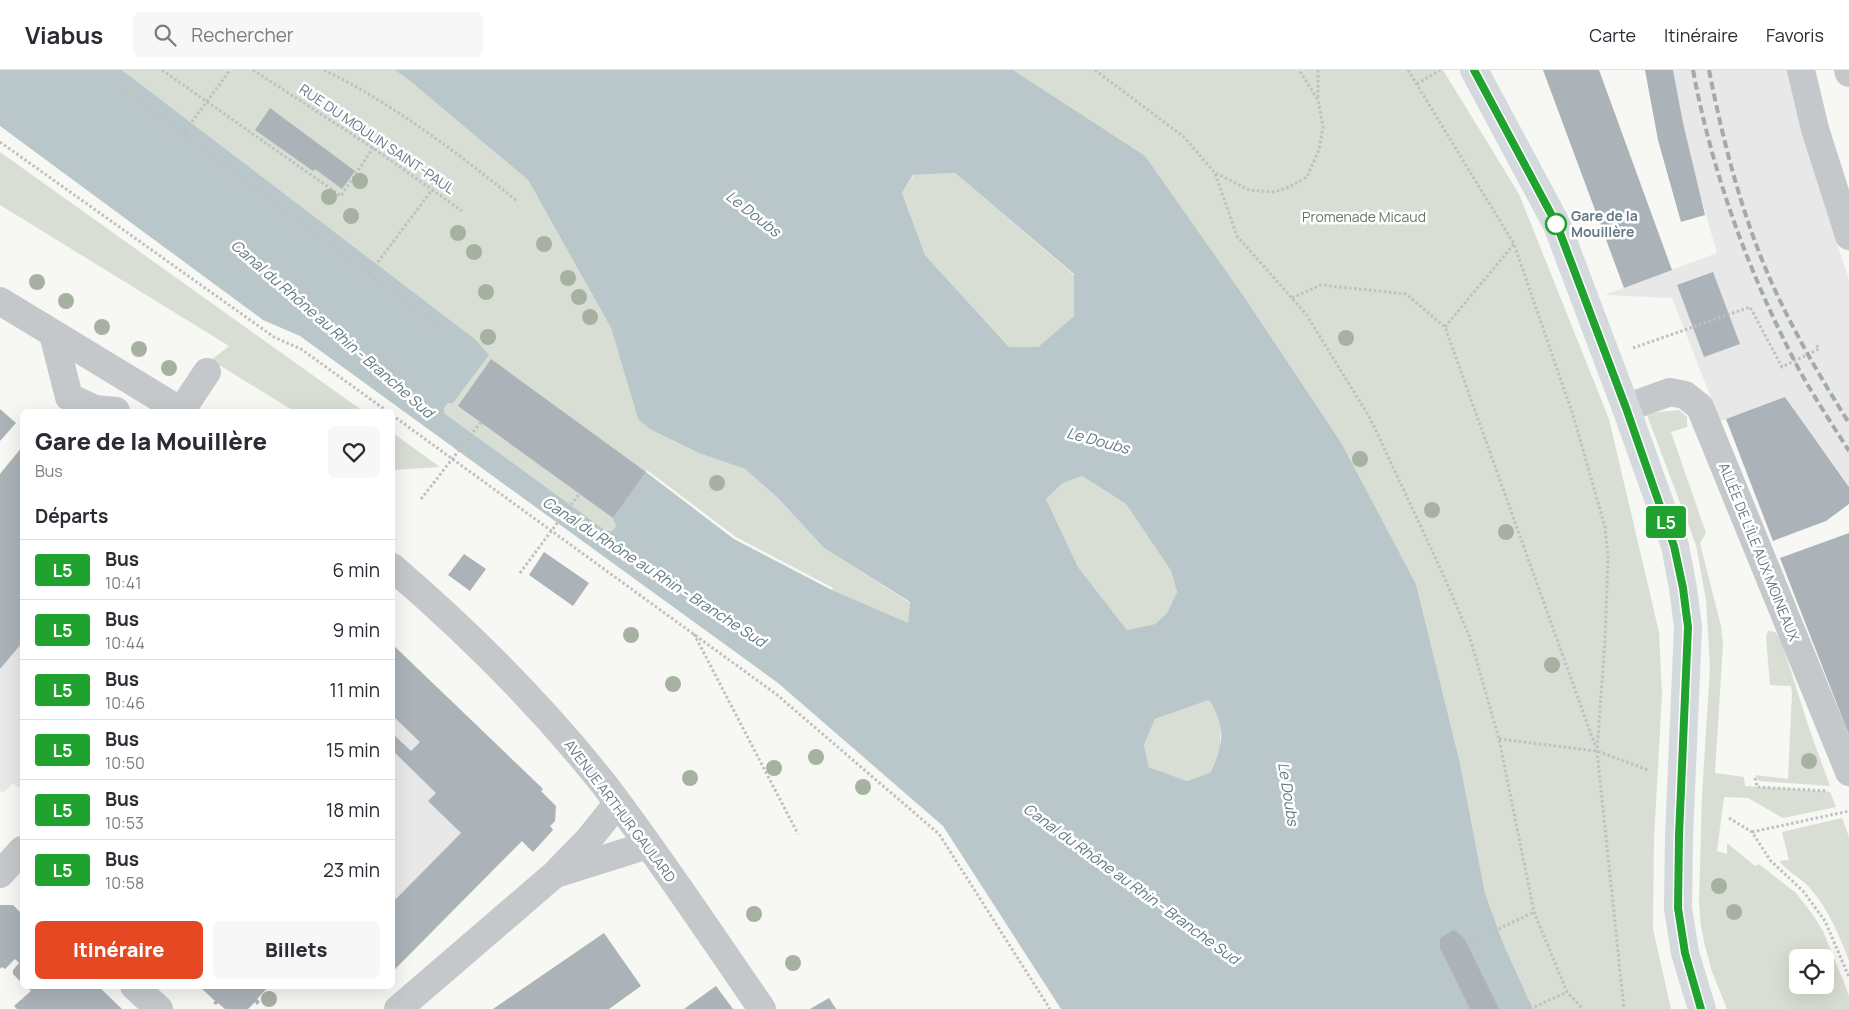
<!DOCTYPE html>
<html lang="fr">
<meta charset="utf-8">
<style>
:root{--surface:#fff;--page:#f7f7f7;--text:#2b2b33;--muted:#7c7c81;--line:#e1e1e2;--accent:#e64824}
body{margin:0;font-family:Manrope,sans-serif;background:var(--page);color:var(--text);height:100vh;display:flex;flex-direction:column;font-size:19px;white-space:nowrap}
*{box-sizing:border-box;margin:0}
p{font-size:16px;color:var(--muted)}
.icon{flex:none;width:28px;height:28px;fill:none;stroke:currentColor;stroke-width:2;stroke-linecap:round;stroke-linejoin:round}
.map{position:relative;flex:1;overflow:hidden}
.details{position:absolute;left:20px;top:339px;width:375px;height:580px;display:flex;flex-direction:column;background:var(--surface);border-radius:8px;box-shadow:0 5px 20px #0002}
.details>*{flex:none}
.badge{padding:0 10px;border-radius:4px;font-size:18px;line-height:32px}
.controls{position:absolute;left:1789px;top:879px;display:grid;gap:10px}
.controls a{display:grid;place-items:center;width:45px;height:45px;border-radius:8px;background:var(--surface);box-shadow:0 5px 20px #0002;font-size:25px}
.map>.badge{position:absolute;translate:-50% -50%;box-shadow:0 0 0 2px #fff}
h2{padding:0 15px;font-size:19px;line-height:45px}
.round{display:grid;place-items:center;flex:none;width:52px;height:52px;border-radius:8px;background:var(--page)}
.head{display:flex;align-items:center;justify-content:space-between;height:85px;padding:0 15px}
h1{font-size:24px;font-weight:800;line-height:38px}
.primary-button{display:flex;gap:10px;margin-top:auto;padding:10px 15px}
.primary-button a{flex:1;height:58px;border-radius:8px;background:var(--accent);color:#fff;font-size:20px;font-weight:800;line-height:58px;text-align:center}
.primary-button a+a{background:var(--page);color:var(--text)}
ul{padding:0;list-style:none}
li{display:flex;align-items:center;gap:15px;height:60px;padding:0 15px;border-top:1px solid var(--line)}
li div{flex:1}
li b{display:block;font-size:19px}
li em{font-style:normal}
li .badge{min-width:55px;font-weight:700;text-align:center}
header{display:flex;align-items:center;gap:30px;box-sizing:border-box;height:70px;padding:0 25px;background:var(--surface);border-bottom:1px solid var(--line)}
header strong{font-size:24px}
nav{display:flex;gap:28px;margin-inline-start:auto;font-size:18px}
.search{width:350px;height:45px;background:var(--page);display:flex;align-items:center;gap:12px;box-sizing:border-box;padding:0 18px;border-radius:8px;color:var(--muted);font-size:19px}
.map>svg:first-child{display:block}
.built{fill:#e7e8e7}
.green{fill:#d8ded4;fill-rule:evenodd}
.water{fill:#bac7ca;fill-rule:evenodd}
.pier{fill:#f7f7f3}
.building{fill:#abb3b9}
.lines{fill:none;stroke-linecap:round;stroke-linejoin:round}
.path{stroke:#bec0c2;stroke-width:3;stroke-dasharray:2.5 2.5;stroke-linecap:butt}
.minor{stroke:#c4c8cb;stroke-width:28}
.major{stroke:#d4d9dd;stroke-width:28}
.rail{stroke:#a2aaaf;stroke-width:4;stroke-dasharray:8 4;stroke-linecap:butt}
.tree{fill:#a7b1a2}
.line-casing{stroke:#fff;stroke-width:11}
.line{stroke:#1fa22e;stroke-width:8}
.stop-dot{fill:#fff;stroke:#1fa22e;stroke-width:2.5}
.labels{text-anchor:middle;stroke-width:5;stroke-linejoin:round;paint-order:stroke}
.street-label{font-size:14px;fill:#657885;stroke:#fff}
.stop-label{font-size:14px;font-weight:bold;fill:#657885;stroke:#fff;text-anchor:start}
.park-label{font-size:14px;fill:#667760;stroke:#fff}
.water-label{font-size:15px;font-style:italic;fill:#617a81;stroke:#fff}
</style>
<header>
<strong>Viabus</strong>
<div class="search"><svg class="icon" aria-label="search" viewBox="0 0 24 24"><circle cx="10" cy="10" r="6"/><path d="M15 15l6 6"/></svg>Rechercher</div>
<nav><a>Carte</a><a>Itinéraire</a><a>Favoris</a></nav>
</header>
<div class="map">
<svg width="1849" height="939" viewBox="0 0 1849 939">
<rect width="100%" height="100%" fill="#f7f7f3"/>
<g class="built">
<polygon points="1672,0 1790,0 1804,62 1827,144 1849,210 1849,416 1785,327 1720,351 1672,228 1605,225 1717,183 1698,117 1679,39"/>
<polygon points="22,377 22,720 13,713 3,723 0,721 0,404"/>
<polygon points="392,574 543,719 541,721 555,751 550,756 553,760 533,782 521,771 393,902"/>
</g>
<g class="green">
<polygon points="122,0 395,0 410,11 528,110 611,258 638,349 701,384 745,399 777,427 824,478 910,533 908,554 832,520 734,469 615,450 616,456 612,461 606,461 591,451 444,343 443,338 448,333 475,269"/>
<polygon points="1013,0 1443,0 1519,124 1609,349 1659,562 1662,624 1654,769 1653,859 1671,939 1533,939 1503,873 1485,823 1460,693 1416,514 1342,374 1247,231"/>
<polygon points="0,82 363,341 294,341 211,290 229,276 0,135"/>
<polygon points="955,103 1074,205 1074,246 1038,277 1009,277 925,185 902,123 914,105"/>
<path d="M1679 340 1687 347V357L1671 362 1706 463 1700 473 1721 556 1723 574 1715 703 1744 707 1745 716 1830 722 1836 737 1783 748 1748 728 1724 727 1717 781 1727 784V773L1755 796 1759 794 1796 823 1813 845 1823 861 1849 925V939H1727L1712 902 1705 876 1701 857 1699 832 1702 726 1710 597 1706 530 1696 475 1647 345 1659 342ZM1798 888H1825V915H1798Z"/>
<polygon points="393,363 440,397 393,400"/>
<polygon points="1082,406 1126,434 1171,501 1177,522 1167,543 1155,554 1127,560 1078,497 1046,429 1063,413"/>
<polygon points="1768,561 1775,562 1781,570 1810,661 1830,716 1759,711 1755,705 1788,709 1792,623 1791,616 1770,615 1766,567"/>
<polygon points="1209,630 1221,653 1220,677 1211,702 1187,711 1149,697 1144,675 1155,649"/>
<path d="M1842 748 1849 767V890C1838 863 1827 835 1806 814 1797 806 1786 800 1779 791L1789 790 1782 762Z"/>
</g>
<path class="water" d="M0 0H122L475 269 489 285 453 333H448L444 338V343L606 461H612L616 456 613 448 646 402 734 469 832 520 908 553 910 532 824 478 777 427 745 399 701 384 650 359 638 349 611 258 528 110 410 11 395 0H1013L1145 86 1247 231 1342 374 1416 514 1460 693 1485 823 1503 873 1533 939H1061L943 756 778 613 300 266 263 250 0 56ZM955 103 1074 204V246L1038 277H1009L925 185 902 123 913 105ZM1082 406 1126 434 1171 501 1177 522 1167 543 1155 554 1127 560 1078 497 1046 429 1063 413ZM1209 630C1227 660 1223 672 1211 702L1187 711 1149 697 1144 675 1155 649Z"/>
<polygon class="pier" points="647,400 736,467 833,518 832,520 734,469 646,402"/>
<g class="building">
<polygon points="1543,0 1599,0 1672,200 1624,218"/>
<polygon points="1645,0 1673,0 1683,53 1705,145 1681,152 1658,70"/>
<polygon points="270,38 355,101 342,119 315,99 313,101 255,60"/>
<polygon points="1713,202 1740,274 1704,287 1677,215"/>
<polygon points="491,289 646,402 613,448 458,336"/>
<polygon points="1785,327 1849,417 1849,434 1826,451 1773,471 1726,349"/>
<polygon points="0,339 16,353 0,371"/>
<polygon points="22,377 22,573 0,599 0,404"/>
<polygon points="1849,463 1849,665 1780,488"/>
<polygon points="544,482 589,513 573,536 529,505"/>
<polygon points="464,484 486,499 470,521 448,505"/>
<polygon points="392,574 543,719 541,721 556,736 555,751 550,756 553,760 533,782 522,771 392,902 392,833 461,763 428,731 436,723 392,680 392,663 411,681 420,672 392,645"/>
<polygon points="0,835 13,835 22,844 22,913 13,904 13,900 19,893 15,889 5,899 2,897 0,899"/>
<polygon points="1454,860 1464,868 1499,939 1470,939 1440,878 1440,868"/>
<polygon points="604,863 641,916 609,939 493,939"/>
<polygon points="26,916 98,916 122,939 17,939 14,936 31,921"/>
<polygon points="199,916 269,916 257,929 260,932 257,935 255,932 248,939 225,939 218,933 216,935 213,933 215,931"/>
<polygon points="716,916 733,939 684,939"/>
<polygon points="829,928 836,939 810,939"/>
</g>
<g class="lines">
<g class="path">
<polyline points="162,0 341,126 373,78"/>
<polyline points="253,0 373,78 462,141"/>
<path d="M324 0C395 35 456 82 517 131"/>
<polyline points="1095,0 1184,67 1215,103 1237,166 1306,244 1370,348 1443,504 1470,568 1499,669 1534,842 1567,922 1583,939"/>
<polyline points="1318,0 1318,29"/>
<polyline points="1408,0 1514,174 1573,345 1605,457 1608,486 1605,571 1597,681 1624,939"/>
<polyline points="1417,14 1440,0"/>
<polyline points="121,17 446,261"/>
<polyline points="183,64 230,0"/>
<polyline points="0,72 274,267 301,279 387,341"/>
<polyline points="1216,103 1249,120 1274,122 1289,117 1307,107 1319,80 1323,57 1318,30 1299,0"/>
<polyline points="369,204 432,120"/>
<polyline points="1292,228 1321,215 1406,224 1445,257 1596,678"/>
<polyline points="1445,257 1514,174"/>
<polyline points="1633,278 1750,237 1782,297 1819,279 1816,274"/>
<polyline points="392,345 776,624 939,764 1050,939"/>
<polyline points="421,429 481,352"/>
<polyline points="520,503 579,424"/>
<polyline points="694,564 798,764"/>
<polyline points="1499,669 1597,681 1648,700"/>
<polyline points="1755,708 1757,717 1828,721"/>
<polyline points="1729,748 1752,762 1770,790 1803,821 1825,851 1849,907"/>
<polyline points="1752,762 1849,741"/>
<polyline points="1467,874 1534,842"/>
<polyline points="1530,939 1567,922"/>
</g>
<g class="minor">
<polyline points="1801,0 1815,59 1849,166"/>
<polyline points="1848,0 1849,3"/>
<polyline points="0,231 181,341"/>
<polyline points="53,264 69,327 95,339 116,341"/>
<polyline points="1626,338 1670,322 1685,325 1700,337 1849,702"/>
<polyline points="181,341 207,302"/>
<path d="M392 497C469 563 540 634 603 713 659 786 710 864 762 939"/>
<polyline points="559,803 648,775"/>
<polyline points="0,804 22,780"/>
<polyline points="134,916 159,939"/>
<polyline points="398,939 555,804 589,769 617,734"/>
</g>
<polyline class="major" points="1474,0 1557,155 1626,338 1675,476 1683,518 1688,557 1679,766 1678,838 1685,883 1702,939"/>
<g class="rail">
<path d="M1693 0C1712 102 1747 198 1794 290 1810 321 1830 351 1849 381"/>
<path d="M1709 0C1723 71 1741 142 1770 209 1792 259 1820 307 1849 353"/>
</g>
</g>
<g class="tree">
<circle cx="360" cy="111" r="8"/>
<circle cx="329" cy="127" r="8"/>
<circle cx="351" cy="146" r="8"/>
<circle cx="458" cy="163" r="8"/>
<circle cx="544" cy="174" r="8"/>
<circle cx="474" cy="182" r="8"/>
<circle cx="568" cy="208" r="8"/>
<circle cx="37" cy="212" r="8"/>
<circle cx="486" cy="222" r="8"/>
<circle cx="579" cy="227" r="8"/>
<circle cx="66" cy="231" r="8"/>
<circle cx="590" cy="247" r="8"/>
<circle cx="102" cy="257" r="8"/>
<circle cx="488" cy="267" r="8"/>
<circle cx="1346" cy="268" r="8"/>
<circle cx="139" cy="279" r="8"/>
<circle cx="169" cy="298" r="8"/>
<circle cx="1360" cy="389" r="8"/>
<circle cx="717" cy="413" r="8"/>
<circle cx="1432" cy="440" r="8"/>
<circle cx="1506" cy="462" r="8"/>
<circle cx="631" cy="565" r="8"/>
<circle cx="1552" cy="595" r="8"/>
<circle cx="673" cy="614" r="8"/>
<circle cx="816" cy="687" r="8"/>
<circle cx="1809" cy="691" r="8"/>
<circle cx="774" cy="698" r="8"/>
<circle cx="690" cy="708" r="8"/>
<circle cx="863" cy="717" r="8"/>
<circle cx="1719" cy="816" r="8"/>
<circle cx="1734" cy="842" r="8"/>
<circle cx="754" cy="844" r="8"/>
<circle cx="793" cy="893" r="8"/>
<circle cx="269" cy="929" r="8"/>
</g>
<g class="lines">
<g class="line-casing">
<polyline id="line" points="1474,0 1557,155 1626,338 1674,476 1683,518 1688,557 1679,766 1678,838 1685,883 1701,939"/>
</g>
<use href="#line" class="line"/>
</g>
<circle class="stop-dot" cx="1556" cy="154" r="10"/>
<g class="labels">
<g class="street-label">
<text transform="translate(377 69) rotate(34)" y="5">RUE DU MOULIN SAINT-PAUL</text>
<text transform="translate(1759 482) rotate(68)" y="5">ALLÉE DE L'ÎLE AUX MOINEAUX</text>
<text transform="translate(620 741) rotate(53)" y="5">AVENUE ARTHUR GAULARD</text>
</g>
<g class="stop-label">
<text x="1571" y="151">Gare de la<tspan x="1571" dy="16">Mouillère</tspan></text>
</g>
<g class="park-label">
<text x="1364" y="152">Promenade Micaud</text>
</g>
<g class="water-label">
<text transform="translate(753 144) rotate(38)" y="5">Le Doubs</text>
<text transform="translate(332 259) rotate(41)" y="5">Canal du Rhône au Rhin - Branche Sud</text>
<text transform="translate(1098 371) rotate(15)" y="5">Le Doubs</text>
<text transform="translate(654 502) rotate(33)" y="5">Canal du Rhône au Rhin - Branche Sud</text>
<text transform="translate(1288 724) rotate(81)" y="5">Le Doubs</text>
<text transform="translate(1131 814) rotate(36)" y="5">Canal du Rhône au Rhin - Branche Sud</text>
</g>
</g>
</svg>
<div class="controls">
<a><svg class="icon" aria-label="locate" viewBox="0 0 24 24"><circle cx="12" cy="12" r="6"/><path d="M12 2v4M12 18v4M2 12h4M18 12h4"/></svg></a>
</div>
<b class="badge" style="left:1666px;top:452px;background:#1fa22e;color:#fff">L5</b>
<section class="details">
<div class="head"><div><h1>Gare de la Mouillère</h1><p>Bus</p></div><a class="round"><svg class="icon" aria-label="heart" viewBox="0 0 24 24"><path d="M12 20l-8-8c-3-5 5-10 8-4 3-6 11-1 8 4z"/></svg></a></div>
<h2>Départs</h2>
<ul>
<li><span class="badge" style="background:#1fa22e;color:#fff">L5</span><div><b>Bus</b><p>10:41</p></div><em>6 min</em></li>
<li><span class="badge" style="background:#1fa22e;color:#fff">L5</span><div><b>Bus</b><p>10:44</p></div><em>9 min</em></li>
<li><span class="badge" style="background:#1fa22e;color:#fff">L5</span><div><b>Bus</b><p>10:46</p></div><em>11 min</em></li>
<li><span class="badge" style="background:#1fa22e;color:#fff">L5</span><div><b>Bus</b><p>10:50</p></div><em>15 min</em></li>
<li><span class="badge" style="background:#1fa22e;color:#fff">L5</span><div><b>Bus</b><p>10:53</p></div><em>18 min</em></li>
<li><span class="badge" style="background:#1fa22e;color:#fff">L5</span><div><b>Bus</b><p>10:58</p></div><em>23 min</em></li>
</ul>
<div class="primary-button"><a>Itinéraire</a><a>Billets</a></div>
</section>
</div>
